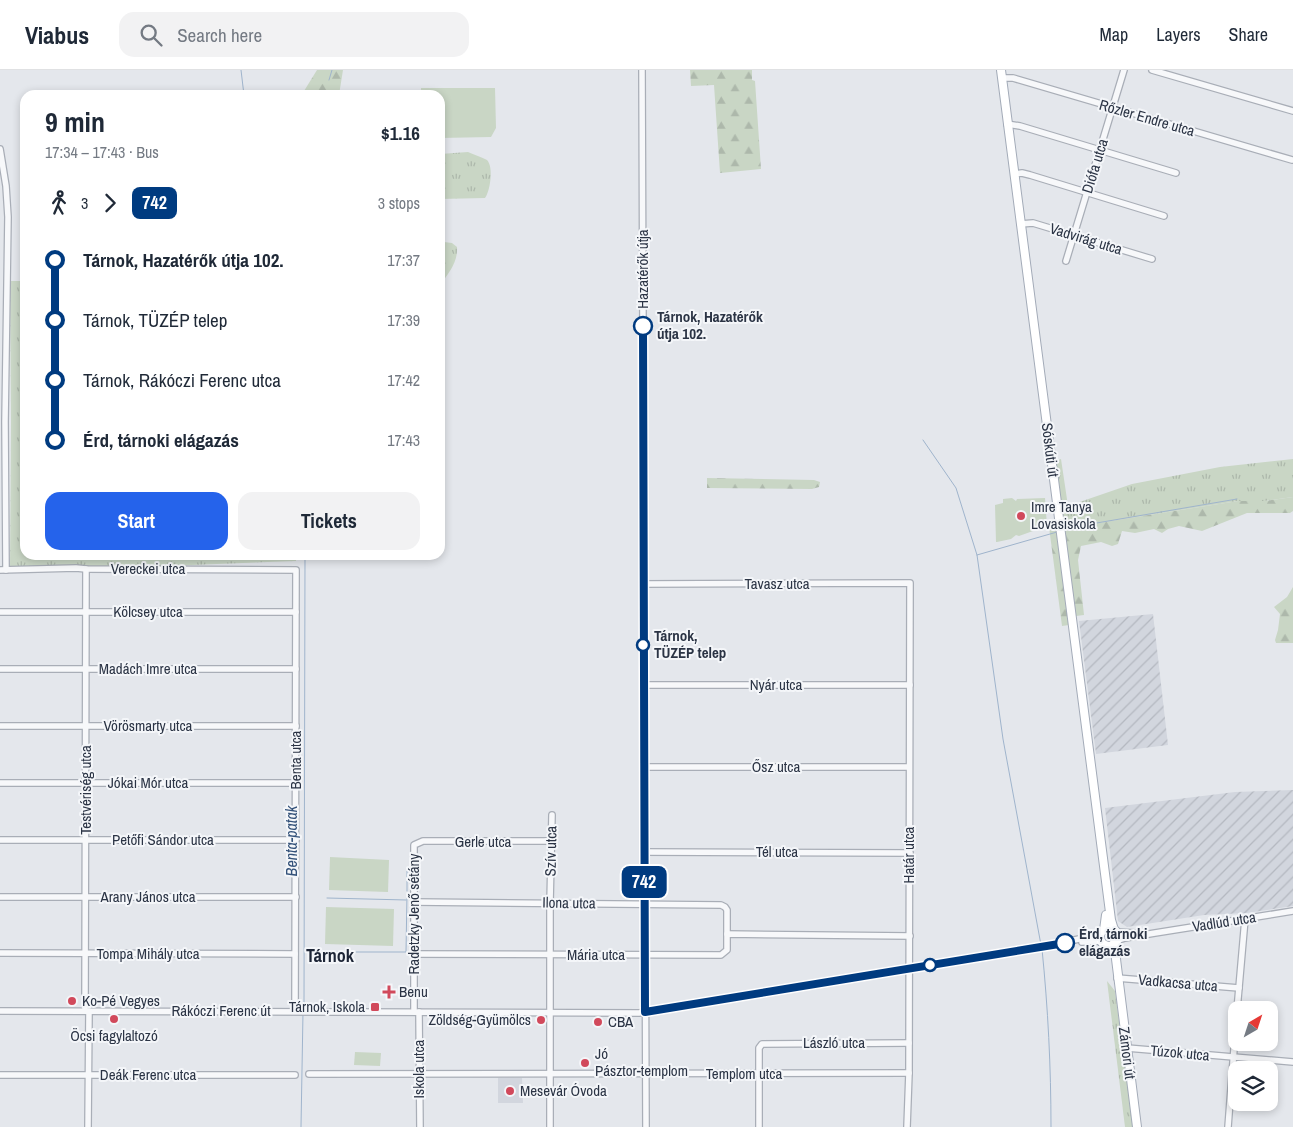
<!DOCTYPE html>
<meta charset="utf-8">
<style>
:root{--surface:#fff;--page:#f2f2f3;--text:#1f2937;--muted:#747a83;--line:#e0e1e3;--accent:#2563eb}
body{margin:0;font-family:"Archivo Narrow",sans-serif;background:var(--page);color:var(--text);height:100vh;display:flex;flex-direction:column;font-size:19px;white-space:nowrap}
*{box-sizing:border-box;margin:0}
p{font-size:16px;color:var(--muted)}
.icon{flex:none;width:28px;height:28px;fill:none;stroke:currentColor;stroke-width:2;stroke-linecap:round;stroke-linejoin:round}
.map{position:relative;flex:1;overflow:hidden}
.details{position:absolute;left:20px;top:20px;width:425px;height:470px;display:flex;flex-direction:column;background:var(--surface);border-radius:15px;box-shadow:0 2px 8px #0003}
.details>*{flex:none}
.badge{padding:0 10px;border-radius:8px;font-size:18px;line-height:32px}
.needle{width:32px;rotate:39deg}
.fabs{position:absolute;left:1228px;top:931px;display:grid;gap:10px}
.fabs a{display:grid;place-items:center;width:50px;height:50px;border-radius:10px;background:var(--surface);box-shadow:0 2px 8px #0003;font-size:25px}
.map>.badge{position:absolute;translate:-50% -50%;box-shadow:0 0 0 2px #fff}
.legs{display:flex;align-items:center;gap:8px;height:55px;padding:0 25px;font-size:16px}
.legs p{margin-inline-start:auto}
.overview{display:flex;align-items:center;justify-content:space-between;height:85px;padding:0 25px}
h1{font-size:28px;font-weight:800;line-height:38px}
.primary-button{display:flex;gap:10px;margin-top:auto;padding:10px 25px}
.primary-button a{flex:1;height:58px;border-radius:15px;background:var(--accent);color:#fff;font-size:20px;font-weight:800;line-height:58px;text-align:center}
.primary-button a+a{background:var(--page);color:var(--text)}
ul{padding:0 25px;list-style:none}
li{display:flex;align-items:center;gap:18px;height:60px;font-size:19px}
li i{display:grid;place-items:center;width:8px;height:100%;margin:0 6px;background:currentColor}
li i::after{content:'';width:12px;height:12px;margin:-6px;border:4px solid;border-radius:50%;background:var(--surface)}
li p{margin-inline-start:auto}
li:first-child i{background:linear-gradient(#0000 50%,currentColor 0)}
li:last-child i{background:linear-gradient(currentColor 50%,#0000 0)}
header{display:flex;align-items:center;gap:30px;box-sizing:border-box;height:70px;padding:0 25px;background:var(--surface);border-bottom:1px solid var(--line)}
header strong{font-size:24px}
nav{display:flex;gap:28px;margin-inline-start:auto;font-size:18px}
.search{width:350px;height:45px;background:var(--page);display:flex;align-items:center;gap:12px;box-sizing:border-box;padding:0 18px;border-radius:15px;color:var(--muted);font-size:19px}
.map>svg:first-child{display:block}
.built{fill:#d2d6de}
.industrial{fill:url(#industrial-furrows)}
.grass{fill:url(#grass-tufts)}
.forest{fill:url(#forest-firs)}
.park{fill:#c9d6c5}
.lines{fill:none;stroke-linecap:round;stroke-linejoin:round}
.stream{stroke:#9fb4cc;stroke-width:1}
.minor-casing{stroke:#a9aeb7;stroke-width:8}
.major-casing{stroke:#a3abb8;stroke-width:10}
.minor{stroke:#f7f8fa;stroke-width:5.5}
.major{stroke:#fff;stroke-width:8}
.line-1-casing{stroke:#fff;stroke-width:11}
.line-1{stroke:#003b80;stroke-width:8}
.stop-1-dot{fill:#fff;stroke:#003b80;stroke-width:2.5}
.poi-dot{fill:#d1495b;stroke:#f4f6f9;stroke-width:2}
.labels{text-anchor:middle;stroke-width:4;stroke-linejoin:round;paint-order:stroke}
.street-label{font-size:15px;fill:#2b3445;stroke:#f4f6f9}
.stop-label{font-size:15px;font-weight:bold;fill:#2b3445;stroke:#f4f6f9;text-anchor:start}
.poi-label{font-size:15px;fill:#2b3445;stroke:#f4f6f9;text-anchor:start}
.water-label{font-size:16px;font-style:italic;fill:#34527a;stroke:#f4f6f9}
.quarter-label{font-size:18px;font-weight:bold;fill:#1d2536;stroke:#f4f6f9}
</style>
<header>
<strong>Viabus</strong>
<div class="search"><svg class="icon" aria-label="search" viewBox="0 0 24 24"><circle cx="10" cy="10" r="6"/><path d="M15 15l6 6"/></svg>Search here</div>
<nav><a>Map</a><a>Layers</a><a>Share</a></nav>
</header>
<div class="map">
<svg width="1293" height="1057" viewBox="0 0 1293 1057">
<defs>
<pattern id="industrial-furrows" width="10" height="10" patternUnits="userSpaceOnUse" patternTransform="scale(1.25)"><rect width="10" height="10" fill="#d2d6de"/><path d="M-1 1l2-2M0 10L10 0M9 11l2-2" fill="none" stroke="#b4b8c0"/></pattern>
<pattern id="grass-tufts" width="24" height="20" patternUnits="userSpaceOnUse" patternTransform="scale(1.25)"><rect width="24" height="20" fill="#c9d6c5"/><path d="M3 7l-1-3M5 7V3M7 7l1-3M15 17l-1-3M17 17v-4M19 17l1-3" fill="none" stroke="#adb8ab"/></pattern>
<pattern id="forest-firs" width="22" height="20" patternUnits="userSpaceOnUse" patternTransform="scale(1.25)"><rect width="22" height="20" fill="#c9d6c5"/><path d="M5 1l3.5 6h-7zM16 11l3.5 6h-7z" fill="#adb8ab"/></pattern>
</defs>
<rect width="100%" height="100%" fill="#e4e7ec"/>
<polygon class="built" points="498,1008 522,1008 523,1033 498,1033"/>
<g class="industrial">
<polygon points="1153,544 1168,675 1096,684 1079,551"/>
<polygon points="1293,720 1293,836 1247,843 1204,845 1127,857 1118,851 1105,738 1235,722"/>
</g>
<g class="grass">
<path d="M468 82C474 85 482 87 487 90 494 97 490 122 485 128L440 129V84Z"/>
<path d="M444 172 452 173 457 177C458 192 449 203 440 215V173Z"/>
<polygon points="10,211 25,211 25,485 296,485 296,491 10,502 11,353"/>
<polygon points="1061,389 1068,436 1132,414 1220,397 1293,389 1293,427 1265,431 1238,431 1091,454 1062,447 1055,391"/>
<polygon points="1107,911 1115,921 1133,1057 1125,1057"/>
</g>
<g class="forest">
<polygon points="317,0 343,0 339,25 304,25 304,21"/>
<polygon points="690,0 752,0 752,10 755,11 761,99 720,103 714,15 691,16"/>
<polygon points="707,408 814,410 820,412 819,417 812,419 707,418"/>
<polygon points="1293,427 1293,441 1290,443 1247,443 1202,461 1179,456 1168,459 1162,463 1154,459 1135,463 1122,461 1118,474 1112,476 1101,472 1081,476 1078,490 1084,545 1068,547 1069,555 1062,556 1049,457 1063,455 1062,447 1081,446 1091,454 1238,431 1265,431"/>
<polygon points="1293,517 1293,573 1276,573 1275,570 1278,560 1280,544 1274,537 1287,527"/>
</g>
<g class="park">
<polygon points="421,18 495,18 496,58 491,67 440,68 440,25 421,25"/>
<polygon points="1012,428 1016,431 1017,429 1045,428 1047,456 1019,466 1016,465 1011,469 997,472 996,472 995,435 1003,433 1003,429"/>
<polygon points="330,787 389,790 388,822 329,820"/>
<polygon points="326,837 394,839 393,876 325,874"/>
<polygon points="355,982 381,983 380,996 354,995"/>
</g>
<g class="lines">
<g class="stream">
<polyline points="241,0 244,25"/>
<polyline points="329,10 332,0"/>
<polyline points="923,370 956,418 977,485 1003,669 1041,875"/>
<polyline points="1064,460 1079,456 1237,429"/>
<polyline points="977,485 1057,462"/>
<polyline points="407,801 407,821"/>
<polyline points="327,828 406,830"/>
<path d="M1042 879C1048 938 1051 997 1051 1057"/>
<polyline points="322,882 406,882 407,824"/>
<polyline points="304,939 305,485"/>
<polyline points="301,1057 303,943"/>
</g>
<g class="minor-casing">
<g id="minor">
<polyline points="642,0 646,1057"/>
<polyline points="1152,0 1293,41"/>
<polyline points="1002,8 1013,8 1292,90"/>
<polyline points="1007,54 1020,56 1176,103"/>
<polyline points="0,79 6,116 8,147 5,352 6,500"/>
<polyline points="1014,104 1022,103 1030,105 1164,146"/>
<polyline points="1020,154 1033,153 1152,189"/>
<polyline points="1066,191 1124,0"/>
<polyline points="0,500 76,498 86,499 296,500 295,941"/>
<polyline points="643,514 910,513 909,1003 907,1057"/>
<polyline points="0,542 296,542"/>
<polyline points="0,599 296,599"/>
<polyline points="643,615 910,615"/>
<polyline points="0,656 296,656"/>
<polyline points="644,697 909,697"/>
<polyline points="0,713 296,713"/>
<polyline points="0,770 296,770"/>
<polyline points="644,782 910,783"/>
<polyline points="0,827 296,827"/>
<polyline points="414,832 721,835 725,837 727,840 727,864"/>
<polyline points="1116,862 1135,863"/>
<polyline points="1116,871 1125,868 1155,863 1293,841"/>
<polyline points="1082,872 1102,871"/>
<polyline points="0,883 295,884"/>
<polyline points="414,884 721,885 727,880 727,864 910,866"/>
<polyline points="1117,908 1239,918"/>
<polyline points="1237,940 1245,849"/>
<polyline points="0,941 639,943 1037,878 1093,866 1101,863"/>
<polyline points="85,941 86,499"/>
<polyline points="414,942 414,775 423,771 552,771"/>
<polyline points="419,942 420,1057"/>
<polyline points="1127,978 1293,992"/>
<polyline points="309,1004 909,1003"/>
<polyline points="0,1005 295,1005"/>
<polyline points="88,1057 89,941"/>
<polyline points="550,1057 550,833 552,745"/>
<polyline points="759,1057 759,978 762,974 909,973"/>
<polyline points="1228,1057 1236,953"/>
</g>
</g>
<g class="major-casing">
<g id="major">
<polyline points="1001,0 1111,850 1114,860"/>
<circle cx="1109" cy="867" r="9"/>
<polyline points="1104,860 1106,845"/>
<polyline points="1114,873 1137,1057"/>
</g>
</g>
<use href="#minor" class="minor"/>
<use href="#major" class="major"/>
</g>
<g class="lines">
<g class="line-1-casing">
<polyline id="line-1" points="643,256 645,942 1065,873"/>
</g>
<use href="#line-1" class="line-1"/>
</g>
<g class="stop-1-dot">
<circle cx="643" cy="256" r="9"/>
<circle cx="643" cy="575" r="6"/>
<circle cx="1065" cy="873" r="9"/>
<circle cx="930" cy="895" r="6"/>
</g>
<g class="poi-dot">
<circle cx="1021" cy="446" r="5"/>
<path d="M386.5 914.5h5v5h5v5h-5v5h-5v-5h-5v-5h5z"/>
<circle cx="72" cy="931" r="5"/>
<rect x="370" y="932" width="10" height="10" rx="2.5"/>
<circle cx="114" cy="949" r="5"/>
<circle cx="541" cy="950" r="5"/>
<circle cx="598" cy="952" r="5"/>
<circle cx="585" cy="993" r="5"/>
<circle cx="510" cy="1021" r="5"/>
</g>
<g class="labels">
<g class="street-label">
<text transform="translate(1147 48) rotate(16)" y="5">Rőzler Endre utca</text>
<text transform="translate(1095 96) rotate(-73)" y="5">Diófa utca</text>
<text transform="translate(1086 169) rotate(17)" y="5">Vadvirág utca</text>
<text transform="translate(643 199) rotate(-90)" y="5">Hazatérők útja</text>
<text transform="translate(1050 380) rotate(83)" y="5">Sóskúti út</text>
<text x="148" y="504">Vereckei utca</text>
<text x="777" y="519">Tavasz utca</text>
<text x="148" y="547">Kölcsey utca</text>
<text x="148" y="604">Madách Imre utca</text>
<text x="776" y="620">Nyár utca</text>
<text x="148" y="661">Vörösmarty utca</text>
<text transform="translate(296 690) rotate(-90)" y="5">Benta utca</text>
<text x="776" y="702">Ősz utca</text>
<text x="148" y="718">Jókai Mór utca</text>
<text transform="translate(86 720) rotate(-90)" y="5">Testvériség utca</text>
<text x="163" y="775">Petőfi Sándor utca</text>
<text x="483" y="777">Gerle utca</text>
<text transform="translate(551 781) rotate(-89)" y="5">Szív utca</text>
<text x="777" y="787">Tél utca</text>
<text transform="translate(909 785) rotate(-90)" y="5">Határ utca</text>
<text x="148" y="832">Arany János utca</text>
<text transform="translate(569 833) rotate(1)" y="5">Ilona utca</text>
<text transform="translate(414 844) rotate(-90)" y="5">Radetzky Jenő sétány</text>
<text transform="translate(1224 852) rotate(-9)" y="5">Vadlúd utca</text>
<text x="148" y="889">Tompa Mihály utca</text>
<text x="596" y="890">Mária utca</text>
<text transform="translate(1178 913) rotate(5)" y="5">Vadkacsa utca</text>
<text x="221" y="946">Rákóczi Ferenc út</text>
<text x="834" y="978">László utca</text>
<text transform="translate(1127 983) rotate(83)" y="5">Zámori út</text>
<text transform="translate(1180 983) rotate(5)" y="5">Túzok utca</text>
<text transform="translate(419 999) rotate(-90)" y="5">Iskola utca</text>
<text x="744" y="1009">Templom utca</text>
<text x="148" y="1010">Deák Ferenc utca</text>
</g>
<g class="stop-label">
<text x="657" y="252">Tárnok, Hazatérők<tspan x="657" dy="17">útja 102.</tspan></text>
<text x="654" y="571">Tárnok,<tspan x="654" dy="17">TÜZÉP telep</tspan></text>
<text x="1079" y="869">Érd, tárnoki<tspan x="1079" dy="17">elágazás</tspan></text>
</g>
<g class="poi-label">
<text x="1031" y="442">Imre Tanya<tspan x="1031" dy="17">Lovasiskola</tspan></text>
<text x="399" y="927">Benu</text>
<text x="82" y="936">Ko-Pé Vegyes</text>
<text x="365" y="942" text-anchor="end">Tárnok, Iskola</text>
<text x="531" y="955" text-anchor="end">Zöldség-Gyümölcs</text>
<text x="608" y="957">CBA</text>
<text x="114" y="971" text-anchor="middle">Öcsi fagylaltozó</text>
<text x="595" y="989">Jó<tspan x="595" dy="17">Pásztor-templom</tspan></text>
<text x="520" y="1026">Mesevár Óvoda</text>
</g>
<g class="water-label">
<text transform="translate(291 771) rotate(-90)" y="6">Benta-patak</text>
</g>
<g class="quarter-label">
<text x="330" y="892">Tárnok</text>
</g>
</g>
</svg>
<div class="fabs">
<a><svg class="needle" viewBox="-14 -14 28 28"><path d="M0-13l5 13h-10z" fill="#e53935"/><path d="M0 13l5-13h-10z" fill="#747a83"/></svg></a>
<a><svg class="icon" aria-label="layers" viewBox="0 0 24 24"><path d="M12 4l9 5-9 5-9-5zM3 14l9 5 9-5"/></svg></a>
</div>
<b class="badge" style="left:644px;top:812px;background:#003b80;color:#fff">742</b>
<section class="details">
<div class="overview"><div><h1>9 min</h1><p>17:34 – 17:43 · Bus</p></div><b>$1.16</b></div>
<div class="legs"><svg class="icon" aria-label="walk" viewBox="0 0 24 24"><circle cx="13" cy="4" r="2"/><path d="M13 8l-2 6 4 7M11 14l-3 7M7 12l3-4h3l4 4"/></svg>3<svg class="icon" aria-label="forward" viewBox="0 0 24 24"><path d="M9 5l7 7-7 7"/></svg><b class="badge" style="background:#003b80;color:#fff">742</b><p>3 stops</p></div>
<ul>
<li><i style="color:#003b80"></i><b>Tárnok, Hazatérők útja 102.</b><p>17:37</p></li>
<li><i style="color:#003b80"></i><span>Tárnok, TÜZÉP telep</span><p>17:39</p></li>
<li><i style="color:#003b80"></i><span>Tárnok, Rákóczi Ferenc utca</span><p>17:42</p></li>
<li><i style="color:#003b80"></i><b>Érd, tárnoki elágazás</b><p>17:43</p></li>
</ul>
<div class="primary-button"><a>Start</a><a>Tickets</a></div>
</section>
</div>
